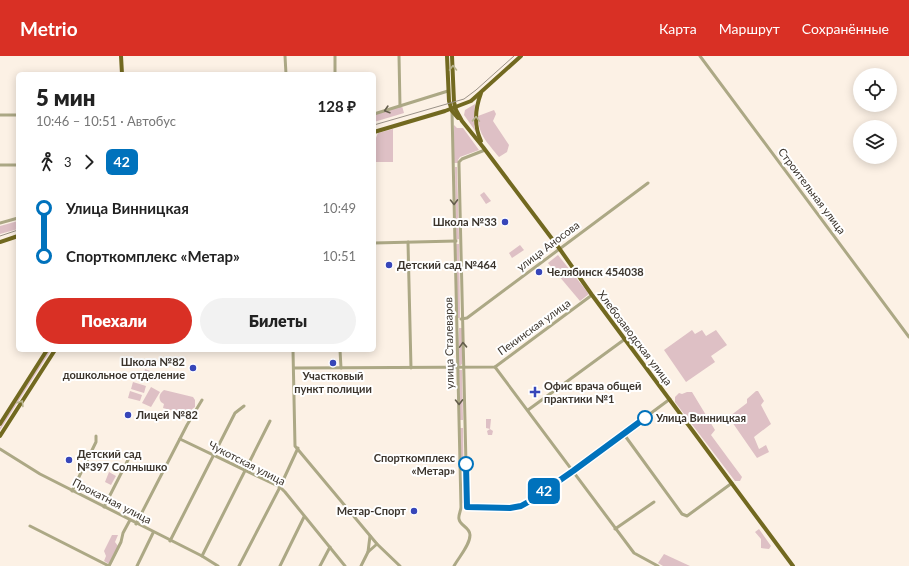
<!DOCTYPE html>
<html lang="ru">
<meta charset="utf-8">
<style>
:root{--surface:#fff;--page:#f2f2f2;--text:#222;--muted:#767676;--accent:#d93025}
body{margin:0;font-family:Lato,sans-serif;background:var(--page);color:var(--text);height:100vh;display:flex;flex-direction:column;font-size:15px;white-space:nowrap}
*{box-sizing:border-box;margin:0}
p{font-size:13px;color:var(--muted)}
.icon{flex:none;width:22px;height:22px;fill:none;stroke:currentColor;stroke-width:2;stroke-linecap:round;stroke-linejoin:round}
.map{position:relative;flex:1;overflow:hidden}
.side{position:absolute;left:16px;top:16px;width:360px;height:280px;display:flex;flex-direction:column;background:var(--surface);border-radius:6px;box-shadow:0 2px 10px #0003}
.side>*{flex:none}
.badge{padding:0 8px;border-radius:6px;font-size:14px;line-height:26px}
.fabs{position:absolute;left:853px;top:12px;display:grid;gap:8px}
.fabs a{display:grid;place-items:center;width:44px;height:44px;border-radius:50%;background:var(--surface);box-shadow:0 2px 10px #0003;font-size:20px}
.map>.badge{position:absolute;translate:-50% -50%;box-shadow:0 0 0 2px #fff}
.legs{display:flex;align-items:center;gap:6px;height:44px;padding:0 20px;font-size:13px}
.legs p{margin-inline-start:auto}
.summary{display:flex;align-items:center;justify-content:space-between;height:68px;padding:0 20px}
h1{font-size:22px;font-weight:800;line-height:30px}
.button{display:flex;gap:8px;margin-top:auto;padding:8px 20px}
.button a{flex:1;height:46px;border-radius:24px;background:var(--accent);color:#fff;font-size:16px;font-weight:800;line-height:46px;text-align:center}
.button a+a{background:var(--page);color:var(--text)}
ul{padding:0 20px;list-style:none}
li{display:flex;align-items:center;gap:14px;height:48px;font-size:15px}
li i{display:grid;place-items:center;width:6px;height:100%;margin:0 5px;background:currentColor}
li i::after{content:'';width:10px;height:10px;margin:-5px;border:3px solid;border-radius:50%;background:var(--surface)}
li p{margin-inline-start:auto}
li:first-child i{background:linear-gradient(#0000 50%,currentColor 0)}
li:last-child i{background:linear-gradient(currentColor 50%,#0000 0)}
header{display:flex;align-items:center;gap:24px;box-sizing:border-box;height:56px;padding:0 20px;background:var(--accent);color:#fff}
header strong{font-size:19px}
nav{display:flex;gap:22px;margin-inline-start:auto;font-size:14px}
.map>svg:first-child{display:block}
.green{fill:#dec0c5}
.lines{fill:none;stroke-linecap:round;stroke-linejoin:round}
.minor{stroke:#aca885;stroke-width:3}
.major{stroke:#726920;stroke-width:4}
.tram{stroke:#9a9187;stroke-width:1}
.oneway{stroke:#b8b490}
.oneway2{stroke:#635d4b}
.line-1-casing{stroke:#fff;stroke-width:9}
.line-1{stroke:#0072bc;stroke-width:6}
.poi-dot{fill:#3746b9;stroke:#fff;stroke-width:1.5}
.stop-1-dot{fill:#fff;stroke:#0072bc;stroke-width:2}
.labels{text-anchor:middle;stroke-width:4;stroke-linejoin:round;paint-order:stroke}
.street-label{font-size:11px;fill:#3b342c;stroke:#fff}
.poi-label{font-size:11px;font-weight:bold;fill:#3b342c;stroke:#fff;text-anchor:start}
.stop-label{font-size:11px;font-weight:bold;fill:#3b342c;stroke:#fff;text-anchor:start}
</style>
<header>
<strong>Metrio</strong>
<nav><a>Карта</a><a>Маршрут</a><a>Сохранённые</a></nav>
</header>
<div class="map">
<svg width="909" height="510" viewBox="0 0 909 510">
<rect width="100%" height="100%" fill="#fcf1e5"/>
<g class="green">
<polygon points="475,48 474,70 476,76 464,59 465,54"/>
<polygon points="402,50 404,57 374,66 374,58"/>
<path d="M494 54 496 58 493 65 509 89 507 96 499 101C488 87 478 79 478 60Z"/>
<polygon points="454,69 457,72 463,72 479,94 460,101 458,104 458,107 454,107"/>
<polygon points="393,73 393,106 375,106 375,84 378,77"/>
<polygon points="455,111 457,111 459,183 456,184"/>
<polygon points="484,136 491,145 486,148 480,139"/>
<polygon points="18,165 18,173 0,178 0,170"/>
<polygon points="456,188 459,188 460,257 460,262 457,262"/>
<polygon points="520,189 524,194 512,202 509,197"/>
<polygon points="558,199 589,238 580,245 548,207"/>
<polygon points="459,272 462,272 462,308 460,310 458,309"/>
<polygon points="692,274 695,278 702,274 706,280 716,274 727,289 711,300 715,306 686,326 664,294"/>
<polygon points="49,294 51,294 0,374 0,371"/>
<polygon points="145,313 153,316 151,324 143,322"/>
<polygon points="459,314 462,314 463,364 460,364"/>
<polygon points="133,326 146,330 144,337 131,333"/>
<polygon points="151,331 160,336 151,351 142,347"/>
<path d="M164 334 193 341 195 344V351L191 354H186L185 358 163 352 164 348 161 346C158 341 160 337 164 334Z"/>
<polygon points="130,335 142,339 140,345 128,342"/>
<polygon points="756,335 758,335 764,345 761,349 771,368 754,381 759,393 766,389 769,396 757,402 730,363 730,360 747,347 747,343"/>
<polygon points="687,336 692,336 715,374 711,379 742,421 740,425 735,425 675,346 675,341 679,337 682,338"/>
<polygon points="486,363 491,363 490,373 493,375 492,379 488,379 487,375 490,373 486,372"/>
<polygon points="460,372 463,372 464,448 462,447"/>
<polygon points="109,416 116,420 111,429 105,426"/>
<polygon points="759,473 771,490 769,493 761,492 761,483 755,476"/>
<polygon points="112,479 118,479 115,486 118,490 109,508 104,505 106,500 104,495"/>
<polygon points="664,498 690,510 663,510 658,507"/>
</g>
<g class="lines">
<g class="minor">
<polyline points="285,0 286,18"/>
<polyline points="335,0 335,18"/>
<polyline points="399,0 400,50"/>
<polyline points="700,0 909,281"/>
<path d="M452 55 461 451C461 454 458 460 459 463 460 470 470 471 470 479 470 489 459 501 454 510"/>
<polyline points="374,58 448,35"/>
<polyline points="0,59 18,59"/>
<polyline points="0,109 18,109"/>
<polyline points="0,167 18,162"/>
<polyline points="408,186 411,312"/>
<polyline points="374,187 456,185"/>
<polyline points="461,263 467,262 648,127"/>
<polyline points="293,294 295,390 377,488 400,510"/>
<polyline points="340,294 341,312"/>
<polyline points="495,311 634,497 658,510"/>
<polyline points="294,312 495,311 592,239"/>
<polyline points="528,354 625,283"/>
<polyline points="623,377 682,458 687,460 732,427"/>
<polyline points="180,383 280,431 285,436 345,510"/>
<polyline points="0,393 40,418 202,500 218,510"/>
<polyline points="72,435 96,386 96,380"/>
<polyline points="104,451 132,396"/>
<polyline points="465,451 510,452 521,450 530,445 573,415 670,343"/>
<polyline points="467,451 459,109 459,106 462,103 485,94"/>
<polyline points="136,468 187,369 202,344"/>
<polyline points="30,470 109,510 121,486 123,477 130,464"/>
<polyline points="615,473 654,446"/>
<polyline points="370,480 368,496 377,488"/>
<polyline points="170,485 235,357 244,350"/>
<polyline points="202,500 270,365"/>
<polyline points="137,510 153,477"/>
<polyline points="239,510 280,431 298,392"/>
<polyline points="280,510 304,461"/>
<polyline points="320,510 330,491"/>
<polyline points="361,510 368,496"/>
</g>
<g class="major">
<polyline points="121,0 122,18"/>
<polyline points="447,0 449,45 452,55 458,62"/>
<polyline points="452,0 454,46 456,54 462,65 483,91 559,192 592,239 793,510"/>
<polyline points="374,76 445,55 471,45 521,0"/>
<path d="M481 85C474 70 475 53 481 37"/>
<polyline points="0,186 18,180"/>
<polyline points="0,368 47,294"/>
<polyline points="0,380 55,294"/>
</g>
<g class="tram">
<polyline points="374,69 464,43 476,34 514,0"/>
<polyline points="0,180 18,174"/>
</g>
</g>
<defs><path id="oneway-chevron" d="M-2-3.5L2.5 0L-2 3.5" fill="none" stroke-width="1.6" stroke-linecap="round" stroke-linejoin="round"/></defs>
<g class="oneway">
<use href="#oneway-chevron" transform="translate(453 12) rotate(-91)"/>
<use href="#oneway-chevron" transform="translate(476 63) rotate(-88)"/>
<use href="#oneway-chevron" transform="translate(21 347) rotate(-58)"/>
</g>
<g class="oneway2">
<use href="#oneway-chevron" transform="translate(387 54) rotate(163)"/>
<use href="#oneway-chevron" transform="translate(454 146) rotate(89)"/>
<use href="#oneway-chevron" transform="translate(463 289) rotate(-92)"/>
<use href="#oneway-chevron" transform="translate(459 346) rotate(89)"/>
</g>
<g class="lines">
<g class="line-1-casing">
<polyline id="line-1" points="466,408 467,451 510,452 521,450 530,445 573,415 645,362"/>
</g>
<use href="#line-1" class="line-1"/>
</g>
<g class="poi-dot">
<circle cx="505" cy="166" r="4"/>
<circle cx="389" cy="209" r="4"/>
<circle cx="539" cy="216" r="4"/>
<circle cx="333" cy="307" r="4"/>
<circle cx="193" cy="312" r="4"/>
<path d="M533 330h4v4h4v4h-4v4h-4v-4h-4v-4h4z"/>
<circle cx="128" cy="359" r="4"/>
<circle cx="69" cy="404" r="4"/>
<circle cx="414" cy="455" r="4"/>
</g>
<g class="stop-1-dot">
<circle cx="645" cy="362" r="7"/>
<circle cx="466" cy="408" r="7"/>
</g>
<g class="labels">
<g class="street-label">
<text transform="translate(812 135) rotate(53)" y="4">Строительная улица</text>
<text transform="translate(548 190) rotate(-37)" y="4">улица Аносова</text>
<text transform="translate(534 271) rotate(-36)" y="4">Пекинская улица</text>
<text transform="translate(635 282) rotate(53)" y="4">Хлебозаводская улица</text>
<text transform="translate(449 287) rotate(-91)" y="4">улица Сталеваров</text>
<text transform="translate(247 407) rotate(27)" y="4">Чукотская улица</text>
<text transform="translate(112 445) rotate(27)" y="4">Прокатная улица</text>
</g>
<g class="poi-label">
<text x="497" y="170" text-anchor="end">Школа №33</text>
<text x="397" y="213">Детский сад №464</text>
<text x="547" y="220">Челябинск 454038</text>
<text x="185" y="310" text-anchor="end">Школа №82<tspan x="185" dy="13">дошкольное отделение</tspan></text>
<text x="333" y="324" text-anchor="middle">Участковый<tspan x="333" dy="13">пункт полиции</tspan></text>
<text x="544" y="334">Офис врача общей<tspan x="544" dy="13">практики №1</tspan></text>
<text x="136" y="363">Лицей №82</text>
<text x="77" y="402">Детский сад<tspan x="77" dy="13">№397 Солнышко</tspan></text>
<text x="406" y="459" text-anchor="end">Метар-Спорт</text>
</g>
<g class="stop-label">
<text x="656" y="366">Улица Винницкая</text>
<text x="455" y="406" text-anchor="end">Спорткомплекс<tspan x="455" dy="13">«Метар»</tspan></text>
</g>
</g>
</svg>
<div class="fabs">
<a><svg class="icon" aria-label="locate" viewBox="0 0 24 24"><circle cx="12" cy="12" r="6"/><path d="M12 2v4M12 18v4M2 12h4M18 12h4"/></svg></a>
<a><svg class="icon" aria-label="layers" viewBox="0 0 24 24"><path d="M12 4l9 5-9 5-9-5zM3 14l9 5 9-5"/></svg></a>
</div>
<b class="badge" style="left:544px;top:435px;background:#0072bc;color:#fff">42</b>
<section class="side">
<div class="summary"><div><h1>5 мин</h1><p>10:46 – 10:51 · Автобус</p></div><b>128 ₽</b></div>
<div class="legs"><svg class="icon" aria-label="walk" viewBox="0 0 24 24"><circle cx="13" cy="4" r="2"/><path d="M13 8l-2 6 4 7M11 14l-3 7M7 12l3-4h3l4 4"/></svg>3<svg class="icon" aria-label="forward" viewBox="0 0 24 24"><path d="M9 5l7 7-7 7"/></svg><b class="badge" style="background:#0072bc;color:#fff">42</b></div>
<ul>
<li><i style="color:#0072bc"></i><b>Улица Винницкая</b><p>10:49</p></li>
<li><i style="color:#0072bc"></i><b>Спорткомплекс «Метар»</b><p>10:51</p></li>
</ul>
<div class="button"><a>Поехали</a><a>Билеты</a></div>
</section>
</div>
